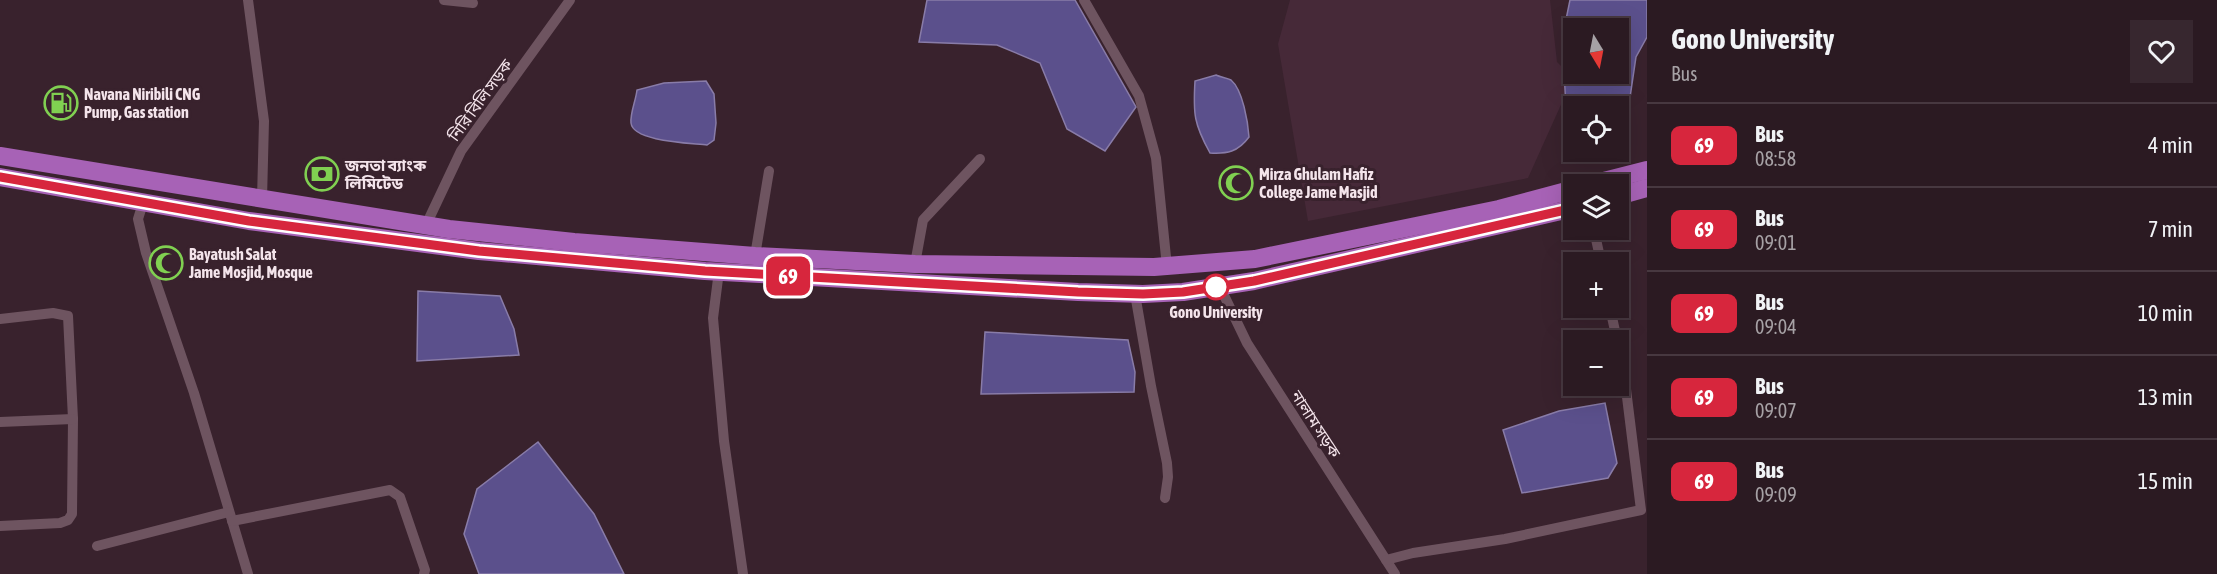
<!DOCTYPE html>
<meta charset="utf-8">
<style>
:root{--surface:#2b1a22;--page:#37272f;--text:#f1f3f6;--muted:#a6a1a5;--line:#473840}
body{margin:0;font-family:"Asap Condensed","Noto Sans Bengali",sans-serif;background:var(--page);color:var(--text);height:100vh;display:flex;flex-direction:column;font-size:22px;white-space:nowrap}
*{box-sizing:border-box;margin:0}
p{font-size:20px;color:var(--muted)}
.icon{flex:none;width:33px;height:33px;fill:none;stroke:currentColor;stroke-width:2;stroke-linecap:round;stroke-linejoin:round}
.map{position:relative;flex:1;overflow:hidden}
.side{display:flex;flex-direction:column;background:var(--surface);width:570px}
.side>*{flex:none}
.badge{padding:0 12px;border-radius:9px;font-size:21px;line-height:39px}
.needle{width:39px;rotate:170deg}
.buttons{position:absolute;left:1563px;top:18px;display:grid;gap:12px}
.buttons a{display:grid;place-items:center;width:66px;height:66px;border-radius:0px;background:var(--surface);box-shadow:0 6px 24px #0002,0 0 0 2px var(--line);font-size:30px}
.map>.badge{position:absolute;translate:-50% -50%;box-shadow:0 0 0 3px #fff}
.round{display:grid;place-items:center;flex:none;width:63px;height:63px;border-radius:0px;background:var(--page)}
.overview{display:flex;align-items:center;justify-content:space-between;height:102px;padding:0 24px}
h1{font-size:28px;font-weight:700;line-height:45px}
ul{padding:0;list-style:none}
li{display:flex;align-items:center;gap:18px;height:84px;padding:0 24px;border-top:2px solid var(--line)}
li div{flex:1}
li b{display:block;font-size:22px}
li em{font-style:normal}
li .badge{min-width:66px;font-weight:700;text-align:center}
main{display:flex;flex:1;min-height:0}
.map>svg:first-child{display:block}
.built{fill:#462938}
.water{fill:#5b508c;stroke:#897ca8;stroke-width:1.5;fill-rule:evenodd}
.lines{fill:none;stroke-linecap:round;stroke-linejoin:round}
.street{stroke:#6e5460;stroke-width:10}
.highway{stroke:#a762b6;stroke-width:18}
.line-casing{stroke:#fff;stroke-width:14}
.line{stroke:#d7263d;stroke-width:9}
.stop-dot{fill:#fff;stroke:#d7263d;stroke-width:3}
.labels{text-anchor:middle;stroke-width:6;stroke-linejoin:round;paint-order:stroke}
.poi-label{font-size:16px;font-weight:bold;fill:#f4e4eb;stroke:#39222d;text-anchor:start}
.street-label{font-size:16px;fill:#f4e4eb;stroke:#39222d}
.stop-label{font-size:16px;font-weight:bold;fill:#f4e4eb;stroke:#39222d}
</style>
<main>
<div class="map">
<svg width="1647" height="574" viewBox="0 0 1647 574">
<rect width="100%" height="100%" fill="#39222d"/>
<polygon class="built" points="1290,0 1550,0 1557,62 1573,78 1528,178 1308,221 1278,44"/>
<g class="water">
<polygon points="927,0 1075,0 1136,107 1105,151 1067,129 1040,63 997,45 919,42"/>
<path d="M1570 0H1647V37L1636 57 1624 138 1619 141 1618 106H1574V152H1586L1569 156 1562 39ZM1618 28V74H1574V28Z"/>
<path d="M1216 75C1220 77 1227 78 1231 80 1243 90 1248 123 1249 137 1238 152 1227 154 1210 153 1194 124 1193 114 1195 81Z"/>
<path d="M706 81 714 94 716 123 714 140 707 145C693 143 633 142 631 123 630 113 636 100 637 90L664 83Z"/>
<polygon points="418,291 500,296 514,329 519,355 417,361"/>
<polygon points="985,332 1128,340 1135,372 1134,392 981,394"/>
<polygon points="1605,403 1617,463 1608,478 1522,493 1503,430 1559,411"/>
<polygon points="538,442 594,514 624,574 479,574 464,534 477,489"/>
</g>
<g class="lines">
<g class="street">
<polyline points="248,0 264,121 262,199"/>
<polyline points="444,0 473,3"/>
<polyline points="1084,0 1139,96 1156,158 1167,267"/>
<polyline points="143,203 138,219 146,253 194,393 248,574"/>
<polyline points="426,225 461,151 570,0"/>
<polyline points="1594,230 1601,262"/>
<polyline points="755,256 769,171"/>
<polyline points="915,264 923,220 980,159"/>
<polyline points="719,271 713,318 724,441 743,574"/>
<polyline points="1220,287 1247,343 1395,574"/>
<polyline points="1135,294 1151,386 1167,463 1168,477 1165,498"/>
<polyline points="1610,308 1617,340"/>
<polyline points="0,319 53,313 68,316 73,419 72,514 68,520 60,523 0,526"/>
<polyline points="0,422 73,419"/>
<polyline points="232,521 390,490 400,497 425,570 424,574"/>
<polyline points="97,546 229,512"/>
<polyline points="1386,560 1413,553 1505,539 1641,510 1624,373 1618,348"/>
</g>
<g class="highway">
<polyline points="0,156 449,229 574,242 755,256 915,264 1154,267 1255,259 1499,209 1574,189"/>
<polyline points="0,177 249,221 479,251 705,271 1078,292 1143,294 1183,292 1254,281 1574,208"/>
<polyline points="1592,184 1647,170"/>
<polyline points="1618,196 1647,188"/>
</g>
</g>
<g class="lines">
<g class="line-casing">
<polyline id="line" points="0,177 249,221 479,251 705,271 1078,292 1143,294 1183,292 1254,281 1574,208"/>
</g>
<use href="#line" class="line"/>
</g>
<defs>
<g id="fuel-ring" transform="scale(1.725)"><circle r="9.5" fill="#39222d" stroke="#80d051" stroke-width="1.5"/><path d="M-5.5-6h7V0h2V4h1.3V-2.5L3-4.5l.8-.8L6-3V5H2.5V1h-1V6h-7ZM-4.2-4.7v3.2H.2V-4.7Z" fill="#80d051"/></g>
<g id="bank-ring" transform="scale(1.725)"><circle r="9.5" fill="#39222d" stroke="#80d051" stroke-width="1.5"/><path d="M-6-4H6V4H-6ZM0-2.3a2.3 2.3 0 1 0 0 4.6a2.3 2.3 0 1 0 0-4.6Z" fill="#80d051"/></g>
<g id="mosque-ring" transform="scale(1.725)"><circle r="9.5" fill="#39222d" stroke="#80d051" stroke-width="1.5"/><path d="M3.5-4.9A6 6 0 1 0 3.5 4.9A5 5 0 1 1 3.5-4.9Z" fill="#80d051"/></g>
</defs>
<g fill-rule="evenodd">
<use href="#fuel-ring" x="61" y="103"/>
<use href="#bank-ring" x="322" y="174"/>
<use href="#mosque-ring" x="1236" y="183"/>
<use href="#mosque-ring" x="166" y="263"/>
</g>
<circle class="stop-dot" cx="1216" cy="287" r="12"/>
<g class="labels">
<g class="poi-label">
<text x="84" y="100">Navana Niribili CNG<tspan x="84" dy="18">Pump, Gas station</tspan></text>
<text x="345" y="171">জনতা ব্যাংক<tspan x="345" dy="18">লিমিটেড</tspan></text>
<text x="1259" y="180">Mirza Ghulam Hafiz<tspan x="1259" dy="18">College Jame Masjid</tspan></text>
<text x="189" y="260">Bayatush Salat<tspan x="189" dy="18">Jame Mosjid, Mosque</tspan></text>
</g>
<g class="street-label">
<text transform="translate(480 100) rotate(-54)" y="6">নিরি বিলি সড়ক</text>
<text transform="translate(1316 424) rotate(57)" y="6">নালাম সড়ক</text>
</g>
<g class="stop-label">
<text x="1216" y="318">Gono University</text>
</g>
</g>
</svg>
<div class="buttons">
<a><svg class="needle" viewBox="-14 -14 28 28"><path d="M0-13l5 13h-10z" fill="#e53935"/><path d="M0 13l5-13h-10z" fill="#a6a1a5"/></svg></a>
<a><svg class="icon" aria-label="locate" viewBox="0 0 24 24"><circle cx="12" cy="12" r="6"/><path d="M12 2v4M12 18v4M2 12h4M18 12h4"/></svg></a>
<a><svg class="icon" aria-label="layers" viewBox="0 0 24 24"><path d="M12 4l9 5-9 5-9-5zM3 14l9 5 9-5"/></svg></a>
<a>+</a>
<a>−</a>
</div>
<b class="badge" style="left:788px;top:276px;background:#d7263d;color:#fff">69</b>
</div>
<section class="side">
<div class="overview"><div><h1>Gono University</h1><p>Bus</p></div><a class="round"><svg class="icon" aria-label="heart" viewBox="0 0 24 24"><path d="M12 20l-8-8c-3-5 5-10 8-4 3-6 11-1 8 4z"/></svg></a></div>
<ul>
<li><span class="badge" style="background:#d7263d;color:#fff">69</span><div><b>Bus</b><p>08:58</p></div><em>4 min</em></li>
<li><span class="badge" style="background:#d7263d;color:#fff">69</span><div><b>Bus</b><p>09:01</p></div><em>7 min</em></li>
<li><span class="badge" style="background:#d7263d;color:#fff">69</span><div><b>Bus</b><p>09:04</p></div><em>10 min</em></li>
<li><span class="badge" style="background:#d7263d;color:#fff">69</span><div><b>Bus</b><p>09:07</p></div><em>13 min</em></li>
<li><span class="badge" style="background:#d7263d;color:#fff">69</span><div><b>Bus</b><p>09:09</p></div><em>15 min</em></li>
</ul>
</section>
</main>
